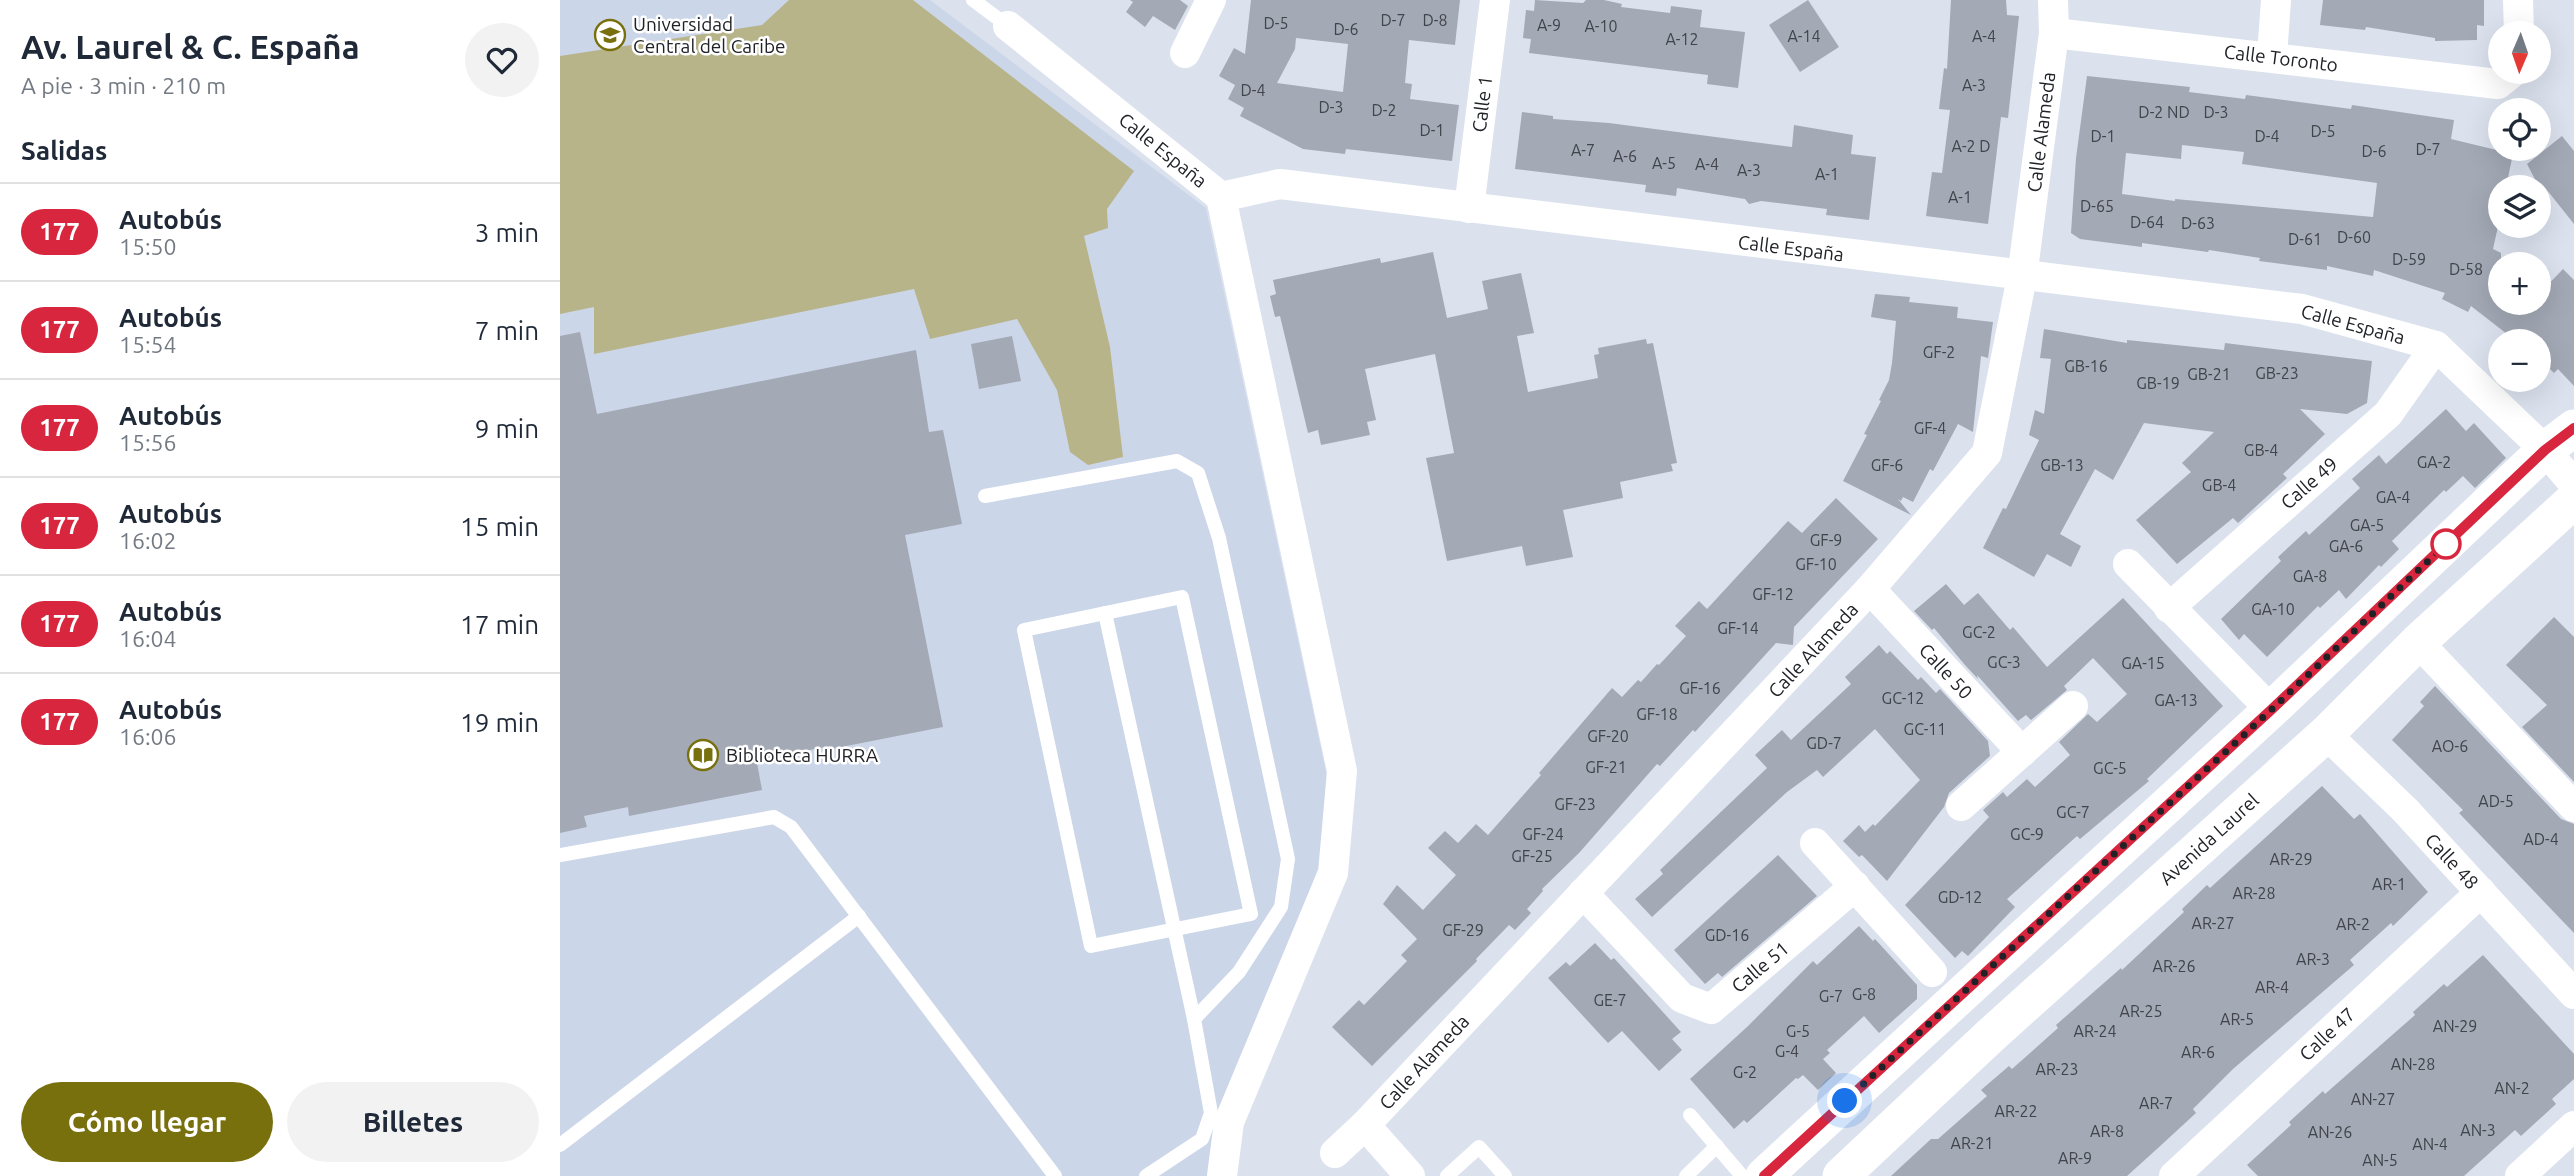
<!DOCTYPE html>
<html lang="es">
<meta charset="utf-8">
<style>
:root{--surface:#fff;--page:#f2f2f3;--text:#1f2937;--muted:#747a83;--line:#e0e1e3;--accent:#786f0d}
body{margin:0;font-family:Ubuntu,sans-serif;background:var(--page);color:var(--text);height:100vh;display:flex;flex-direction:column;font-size:26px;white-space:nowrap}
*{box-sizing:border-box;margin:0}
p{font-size:23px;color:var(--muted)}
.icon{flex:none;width:38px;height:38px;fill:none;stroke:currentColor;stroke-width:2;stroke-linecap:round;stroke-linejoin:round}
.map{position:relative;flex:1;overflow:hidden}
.side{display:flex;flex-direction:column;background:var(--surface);width:560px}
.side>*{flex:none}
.badge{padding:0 14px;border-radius:23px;font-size:24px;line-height:46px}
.needle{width:46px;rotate:182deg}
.controls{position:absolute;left:1928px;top:21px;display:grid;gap:14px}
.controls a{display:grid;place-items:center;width:63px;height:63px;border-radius:50%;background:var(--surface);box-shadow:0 7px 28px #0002;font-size:35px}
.you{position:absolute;width:35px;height:35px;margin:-18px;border:5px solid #fff;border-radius:50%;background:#1a73e8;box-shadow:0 0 0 10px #1a73e833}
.map>.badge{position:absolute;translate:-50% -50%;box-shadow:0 0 0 4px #fff}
h2{padding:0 21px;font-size:26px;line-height:63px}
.round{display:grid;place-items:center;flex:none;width:74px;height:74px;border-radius:37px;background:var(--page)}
.head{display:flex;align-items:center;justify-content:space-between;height:119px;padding:0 21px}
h1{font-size:33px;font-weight:700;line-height:52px}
.button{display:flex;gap:14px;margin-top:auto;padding:14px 21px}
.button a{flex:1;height:80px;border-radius:42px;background:var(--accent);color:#fff;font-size:28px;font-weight:700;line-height:80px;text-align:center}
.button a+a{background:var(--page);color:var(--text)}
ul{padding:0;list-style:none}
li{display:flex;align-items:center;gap:21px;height:98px;padding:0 21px;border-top:2px solid var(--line)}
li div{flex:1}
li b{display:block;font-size:26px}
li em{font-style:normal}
li .badge{min-width:77px;font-weight:700;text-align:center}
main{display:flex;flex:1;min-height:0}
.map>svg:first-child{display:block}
.built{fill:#ccd6e9}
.green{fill:#b8b489}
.building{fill:#a3a9b5;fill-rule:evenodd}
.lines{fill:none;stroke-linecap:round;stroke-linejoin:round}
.service{stroke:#fff;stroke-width:14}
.minor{stroke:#fff;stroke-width:30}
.tertiary{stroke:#fff;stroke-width:37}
.line-casing{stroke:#fff;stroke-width:16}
.line{stroke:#d7263d;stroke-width:10}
.walk{stroke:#202227;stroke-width:7;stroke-dasharray:0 12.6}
.stop-dot{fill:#fff;stroke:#d7263d;stroke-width:3.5}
.labels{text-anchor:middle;stroke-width:5;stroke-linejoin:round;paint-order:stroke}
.number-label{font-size:16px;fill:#41444a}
.poi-label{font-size:19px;fill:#202227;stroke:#fff;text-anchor:start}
.street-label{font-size:19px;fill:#202227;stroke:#fff}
</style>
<main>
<section class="side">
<div class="head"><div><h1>Av. Laurel &amp; C. España</h1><p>A pie · 3 min · 210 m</p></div><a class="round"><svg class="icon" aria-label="heart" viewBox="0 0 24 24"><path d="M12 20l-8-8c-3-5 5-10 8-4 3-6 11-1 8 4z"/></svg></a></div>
<h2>Salidas</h2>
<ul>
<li><span class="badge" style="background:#d7263d;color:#fff">177</span><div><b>Autobús</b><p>15:50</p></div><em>3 min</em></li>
<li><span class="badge" style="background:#d7263d;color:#fff">177</span><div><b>Autobús</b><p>15:54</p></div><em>7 min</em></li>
<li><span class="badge" style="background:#d7263d;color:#fff">177</span><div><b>Autobús</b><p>15:56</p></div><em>9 min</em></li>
<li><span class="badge" style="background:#d7263d;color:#fff">177</span><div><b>Autobús</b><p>16:02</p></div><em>15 min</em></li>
<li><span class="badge" style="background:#d7263d;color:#fff">177</span><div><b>Autobús</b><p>16:04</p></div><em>17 min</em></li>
<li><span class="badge" style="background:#d7263d;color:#fff">177</span><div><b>Autobús</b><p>16:06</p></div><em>19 min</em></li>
</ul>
<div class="button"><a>Cómo llegar</a><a>Billetes</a></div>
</section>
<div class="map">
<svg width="2014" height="1176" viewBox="0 0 2014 1176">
<rect width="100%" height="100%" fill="#dbe2ee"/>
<polygon class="built" points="0,0 370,0 646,208 768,781 762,858 649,1157 649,1176 0,1176"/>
<polygon class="green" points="229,0 353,0 574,171 547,209 548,228 524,236 550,347 563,457 528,465 510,452 497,390 457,319 370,339 354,289 34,354 34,307 0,314 0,56 202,25"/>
<g class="building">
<polygon points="570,0 620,0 628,6 615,30 593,16 585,27 566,12 573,2"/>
<path d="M691 0H900L895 45 849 40 845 83 852 84 850 99 899 105 892 161 786 149 785 154 743 149 680 116 684 108 668 99 675 85 659 76 674 48 685 54ZM736 38 788 44 783 92 717 83 735 49Z"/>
<polygon points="975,0 1023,3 1026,0 1044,0 1062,4 1061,7 1110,13 1111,6 1142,10 1140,27 1185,32 1178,88 1147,84 1148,75 969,53 971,39 963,38 966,10 974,11"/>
<polygon points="1248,0 1279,47 1240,72 1209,25"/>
<polygon points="1391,0 1446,0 1447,15 1459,16 1448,118 1441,117 1428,224 1366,216 1372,172 1382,173 1390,110 1379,109 1384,68 1387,69"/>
<polygon points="1763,0 1924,0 1924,26 1917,25 1917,40 1875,41 1875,38 1806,27 1805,30 1760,25"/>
<path d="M1527 76 1630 87 1629 92 1685 99 1686 95 1791 109 1792 105 1894 120 1891 139 1953 154 1946 187H1941V213L1933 249 1941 253V303H1979V294L2003 269 2014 280V386L1998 369 1994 373 1979 358V341H1956L1911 306 1908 312 1882 299 1885 293 1814 270 1813 276 1767 266V270L1699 261 1700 258 1649 250 1648 252 1582 243V247L1520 239 1511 233 1516 158ZM1622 145 1684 152 1682 164 1817 183 1813 217 1615 199V201L1562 194 1566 153 1621 159Z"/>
<polygon points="962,112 993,116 993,119 1049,123 1232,147 1234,125 1293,135 1291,154 1316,157 1309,220 1266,215 1267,209 1201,201 1189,204 1185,199 1117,188 1116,196 1085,192 1086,185 955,169"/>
<polygon points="2002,136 2014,151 2014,224 1983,185 1980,189 1967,164"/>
<polygon points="873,252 887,318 928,309 922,281 961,273 974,333 957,336 968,392 1038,378 1034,355 1039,354 1038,348 1086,339 1087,344 1093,343 1117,463 1111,464 1113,471 1060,482 1063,498 1003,510 1013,557 966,566 962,546 887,561 866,458 894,453 875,354 805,369 816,420 807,422 810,435 761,445 758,430 748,433 720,316 715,317 710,296 716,294 713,280 820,258 821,263"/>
<polygon points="1315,294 1350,297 1349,302 1398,307 1397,318 1433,322 1428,358 1421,356 1413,432 1398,424 1373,471 1370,469 1353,502 1343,497 1341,501 1338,499 1351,515 1283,481 1307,435 1304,434 1321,401 1319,400 1329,380 1332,363 1336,321 1311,317"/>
<polygon points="1484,329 1567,343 1567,340 1664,350 1665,343 1812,361 1807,403 1787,414 1740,409 1765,434 1723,474 1727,478 1678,523 1673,518 1617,564 1576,520 1631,472 1622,463 1654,432 1584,423 1553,480 1535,469 1500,534 1521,546 1511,567 1487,554 1474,577 1423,548 1443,508 1446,509 1479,440 1469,435 1475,410 1484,414 1491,359 1480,358"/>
<polygon points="20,332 37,414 356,350 369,432 383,430 402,524 345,535 383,727 271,749 270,746 209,758 210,761 197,763 202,790 69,816 68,807 24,816 27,827 0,833 0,336"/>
<polygon points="452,336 461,381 419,389 411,344"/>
<polygon points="1886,409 1906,431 1914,423 1946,458 1915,488 1903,476 1886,492 1884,490 1832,541 1839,549 1821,567 1819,565 1786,599 1779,590 1760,608 1758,606 1707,657 1684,634 1679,640 1661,619 1721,561 1718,557 1746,531 1749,535 1800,488 1792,479 1819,455 1826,464"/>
<polygon points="1276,498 1318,539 1234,627 1233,645 1216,643 1135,732 1133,730 1100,766 1097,764 1019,853 982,889 983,891 967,909 971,913 955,930 949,925 916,959 917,961 812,1066 772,1027 799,1000 804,1005 847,961 841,955 857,939 823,904 837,885 863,910 896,875 868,848 885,831 898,843 916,824 928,835 981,775 979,773 1052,688 1062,697 1078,680 1081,682 1097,664 1099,665 1126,636 1115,626 1139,601 1147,609 1228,521 1242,533"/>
<polygon points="1386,584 1404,605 1418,593 1450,630 1453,627 1487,667 1563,598 1663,706 1587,779 1589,781 1520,839 1517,836 1447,899 1455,907 1408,956 1402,951 1395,958 1345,905 1429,817 1423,810 1443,792 1447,797 1467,779 1475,787 1510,755 1499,742 1528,714 1537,722 1567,694 1533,658 1504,686 1507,690 1471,720 1466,715 1458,721 1417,675 1418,679 1405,665 1374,628 1372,630 1354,611"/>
<polygon points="1994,617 2014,637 2014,782 1962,727 1987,705 1946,665"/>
<polygon points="1319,645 1327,654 1330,651 1358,680 1361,677 1376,693 1380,689 1428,741 1430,756 1389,793 1384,807 1327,881 1302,855 1299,857 1283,841 1299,825 1305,832 1313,824 1315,826 1360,780 1315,729 1263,777 1257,770 1227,792 1092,917 1075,899 1103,874 1100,870 1207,768 1195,755 1222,730 1231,740 1291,684 1285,677"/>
<polygon points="1875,686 2001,819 2014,824 2014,933 1899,813 1903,810 1832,740 1864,706 1860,702"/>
<polygon points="1762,786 1794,819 1800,814 1868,892 1833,926 1831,923 1790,960 1794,965 1673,1069 1633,1109 1636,1113 1598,1148 1567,1176 1331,1176 1371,1139 1378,1139 1427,1096 1421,1090 1449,1066 1452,1069 1498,1028 1496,1025 1561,968 1562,970 1624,912 1622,909 1647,885 1650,888"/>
<polygon points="1218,855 1257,896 1162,977 1158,973 1145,984 1114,950"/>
<polygon points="1299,926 1313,941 1315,939 1357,985 1357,999 1319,1033 1304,1016 1267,1050 1270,1053 1263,1059 1276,1073 1258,1090 1243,1075 1238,1079 1236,1078 1187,1123 1184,1120 1174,1129 1130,1079 1187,1027 1253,961 1257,965"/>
<polygon points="1035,943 1051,960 1054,958 1121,1032 1112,1039 1122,1050 1099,1071 1062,1031 1048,1043 988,978 1006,962 1010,966"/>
<polygon points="1923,955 2014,1054 2014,1079 1992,1099 1996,1104 1961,1136 1955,1130 1904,1176 1698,1176 1687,1165 1731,1125 1729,1122 1763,1091 1765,1094 1855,1015 1853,1012 1884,984 1887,987"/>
</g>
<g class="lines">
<g class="service">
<polyline points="413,0 448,26"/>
<polyline points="425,496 617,461 638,473 659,538 728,859 721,907 679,972 634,1019 651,1113 642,1139 586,1176"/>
<polygon points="622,597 691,914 531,946 464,630"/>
<polyline points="545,613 634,1019"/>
<polyline points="0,855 214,817 231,827 495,1176"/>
<polyline points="1130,1115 1182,1176"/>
<polyline points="0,1145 299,916"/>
<polyline points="887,1176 919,1147 945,1176"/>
<polyline points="1126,1176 1157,1146"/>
</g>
<g class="minor">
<polyline points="1958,0 1959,33"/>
<polyline points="448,26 661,197 720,184 1742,309 1876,346 1985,450 2014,484"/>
<polyline points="1494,33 1938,84 1953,72"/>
<polyline points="625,53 651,0"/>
<polyline points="1712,56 1716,0"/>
<polyline points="661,197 782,771 773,873 669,1122 662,1176"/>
<polyline points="909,208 935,0"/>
<polyline points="1568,564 1711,710"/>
<polyline points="1310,589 1462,752"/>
<polyline points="1609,608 1828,414 1876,346"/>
<polyline points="1858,642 2014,807"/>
<polyline points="1766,734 1845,810 2014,994"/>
<polyline points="1401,806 1513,706"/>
<polyline points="1255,843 1372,972"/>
<polyline points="1023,893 1122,998 1151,1009 1295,886"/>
<polyline points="805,1125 850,1176"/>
<polyline points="775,1153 805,1125 1310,589 1427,453 1462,277 1494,33 1493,0"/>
<polyline points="1614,1176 1921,892"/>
<polyline points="1960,1176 2014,1126"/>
</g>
<g class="tertiary">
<polyline points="1204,1176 1711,710 1985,450 2014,428"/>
<polyline points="1281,1176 1430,1036 1766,734 1858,642 2014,500"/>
</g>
</g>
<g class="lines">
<g class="line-casing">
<polyline id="line" points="1204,1176 1711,710 1985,450 2014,428"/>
</g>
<use href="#line" class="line"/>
<polyline class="walk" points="1285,1101 1711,710 1886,544"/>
</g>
<defs>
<g id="university-ring" transform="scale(1.575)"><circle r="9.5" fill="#fff" stroke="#786f0d" stroke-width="1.5"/><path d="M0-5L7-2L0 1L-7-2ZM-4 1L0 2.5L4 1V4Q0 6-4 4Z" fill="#786f0d"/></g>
<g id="library-ring" transform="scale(1.575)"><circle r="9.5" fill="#fff" stroke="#786f0d" stroke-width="1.5"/><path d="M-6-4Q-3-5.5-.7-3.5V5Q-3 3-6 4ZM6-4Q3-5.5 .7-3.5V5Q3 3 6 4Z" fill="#786f0d"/></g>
</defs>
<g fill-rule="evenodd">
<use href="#university-ring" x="50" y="35"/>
<use href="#library-ring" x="143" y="755"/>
</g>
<circle class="stop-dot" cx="1886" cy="544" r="14"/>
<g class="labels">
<g class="number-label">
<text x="833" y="26">D-7</text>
<text x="875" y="26">D-8</text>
<text x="716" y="29">D-5</text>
<text x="989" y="31">A-9</text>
<text x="1041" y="32">A-10</text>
<text x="786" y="35">D-6</text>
<text x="1244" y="42">A-14</text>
<text x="1424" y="42">A-4</text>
<text x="1122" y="45">A-12</text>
<text x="1414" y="91">A-3</text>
<text x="693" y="96">D-4</text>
<text x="771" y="113">D-3</text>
<text x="824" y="116">D-2</text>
<text x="1604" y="118">D-2 ND</text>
<text x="1656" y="118">D-3</text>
<text x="872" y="136">D-1</text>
<text x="1763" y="137">D-5</text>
<text x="1543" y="142">D-1</text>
<text x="1707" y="142">D-4</text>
<text x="1411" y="152">A-2 D</text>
<text x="1868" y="155">D-7</text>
<text x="1023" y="156">A-7</text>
<text x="1814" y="157">D-6</text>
<text x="1065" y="162">A-6</text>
<text x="1104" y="169">A-5</text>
<text x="1147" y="170">A-4</text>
<text x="1189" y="176">A-3</text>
<text x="1267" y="180">A-1</text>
<text x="1400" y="203">A-1</text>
<text x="1537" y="212">D-65</text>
<text x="1587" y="228">D-64</text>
<text x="1638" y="229">D-63</text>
<text x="1794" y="243">D-60</text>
<text x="1745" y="245">D-61</text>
<text x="1849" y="265">D-59</text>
<text x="1906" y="275">D-58</text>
<text x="1379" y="358">GF-2</text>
<text x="1526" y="372">GB-16</text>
<text x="1717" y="379">GB-23</text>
<text x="1649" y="380">GB-21</text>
<text x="1598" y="389">GB-19</text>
<text x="1370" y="434">GF-4</text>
<text x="1701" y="456">GB-4</text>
<text x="1874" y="468">GA-2</text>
<text x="1327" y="471">GF-6</text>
<text x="1502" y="471">GB-13</text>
<text x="1659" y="491">GB-4</text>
<text x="1833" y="503">GA-4</text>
<text x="1807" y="531">GA-5</text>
<text x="1266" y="546">GF-9</text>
<text x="1786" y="552">GA-6</text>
<text x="1256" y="570">GF-10</text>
<text x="1750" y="582">GA-8</text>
<text x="1213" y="600">GF-12</text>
<text x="1713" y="615">GA-10</text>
<text x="1178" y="634">GF-14</text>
<text x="1419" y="638">GC-2</text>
<text x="1444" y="668">GC-3</text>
<text x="1583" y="669">GA-15</text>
<text x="1140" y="694">GF-16</text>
<text x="1343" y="704">GC-12</text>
<text x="1616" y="706">GA-13</text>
<text x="1097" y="720">GF-18</text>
<text x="1365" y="735">GC-11</text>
<text x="1048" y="742">GF-20</text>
<text x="1264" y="749">GD-7</text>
<text x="1890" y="752">AO-6</text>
<text x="1046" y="773">GF-21</text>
<text x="1550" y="774">GC-5</text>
<text x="1936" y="807">AD-5</text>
<text x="1015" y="810">GF-23</text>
<text x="1513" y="818">GC-7</text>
<text x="983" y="840">GF-24</text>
<text x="1467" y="840">GC-9</text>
<text x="1981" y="845">AD-4</text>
<text x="972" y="862">GF-25</text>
<text x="1731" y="865">AR-29</text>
<text x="1829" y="890">AR-1</text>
<text x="1694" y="899">AR-28</text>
<text x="1400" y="903">GD-12</text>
<text x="1653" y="929">AR-27</text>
<text x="1793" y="930">AR-2</text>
<text x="903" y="936">GF-29</text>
<text x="1167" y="941">GD-16</text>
<text x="1753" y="965">AR-3</text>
<text x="1614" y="972">AR-26</text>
<text x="1712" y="993">AR-4</text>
<text x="1304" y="1000">G-8</text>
<text x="1271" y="1002">G-7</text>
<text x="1050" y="1006">GE-7</text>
<text x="1581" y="1017">AR-25</text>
<text x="1677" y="1025">AR-5</text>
<text x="1895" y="1032">AN-29</text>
<text x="1238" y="1037">G-5</text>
<text x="1535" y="1037">AR-24</text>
<text x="1227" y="1057">G-4</text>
<text x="1638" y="1058">AR-6</text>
<text x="1853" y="1070">AN-28</text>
<text x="1497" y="1075">AR-23</text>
<text x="1185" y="1078">G-2</text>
<text x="1952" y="1094">AN-2</text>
<text x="1813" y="1105">AN-27</text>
<text x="1596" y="1109">AR-7</text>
<text x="1456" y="1117">AR-22</text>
<text x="1918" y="1136">AN-3</text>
<text x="1547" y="1137">AR-8</text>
<text x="1770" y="1138">AN-26</text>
<text x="1412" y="1149">AR-21</text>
<text x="1870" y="1150">AN-4</text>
<text x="1515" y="1164">AR-9</text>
<text x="1820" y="1166">AN-5</text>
</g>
<g class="poi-label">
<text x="73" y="31">Universidad<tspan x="73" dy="22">Central del Caribe</tspan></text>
<text x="166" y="762">Biblioteca HURRA</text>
</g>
<g class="street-label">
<text transform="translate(1721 58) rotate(7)" y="7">Calle Toronto</text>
<text transform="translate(922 104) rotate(-83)" y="7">Calle 1</text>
<text transform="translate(1481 132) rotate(-83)" y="7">Calle Alameda</text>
<text transform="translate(603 150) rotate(39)" y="7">Calle España</text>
<text transform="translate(1231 248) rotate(7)" y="7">Calle España</text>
<text transform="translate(1793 324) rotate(15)" y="7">Calle España</text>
<text transform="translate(1749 483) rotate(-41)" y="7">Calle 49</text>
<text transform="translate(1253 650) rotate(-47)" y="7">Calle Alameda</text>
<text transform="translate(1386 671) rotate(47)" y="7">Calle 50</text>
<text transform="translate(1649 839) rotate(-42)" y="7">Avenida Laurel</text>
<text transform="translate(1892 861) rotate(47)" y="7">Calle 48</text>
<text transform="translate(1200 967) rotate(-40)" y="7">Calle 51</text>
<text transform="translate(1767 1034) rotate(-43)" y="7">Calle 47</text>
<text transform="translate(864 1062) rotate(-47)" y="7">Calle Alameda</text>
</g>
</g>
</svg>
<div class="controls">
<a><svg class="needle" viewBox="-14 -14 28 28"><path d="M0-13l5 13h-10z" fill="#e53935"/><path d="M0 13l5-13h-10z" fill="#747a83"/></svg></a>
<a><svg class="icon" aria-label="locate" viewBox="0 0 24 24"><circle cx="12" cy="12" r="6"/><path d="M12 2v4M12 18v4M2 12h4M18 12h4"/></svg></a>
<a><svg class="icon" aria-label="layers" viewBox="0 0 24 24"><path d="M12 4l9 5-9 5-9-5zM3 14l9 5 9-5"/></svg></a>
<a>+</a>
<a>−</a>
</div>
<div class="you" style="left:1285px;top:1101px"></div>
</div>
</main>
